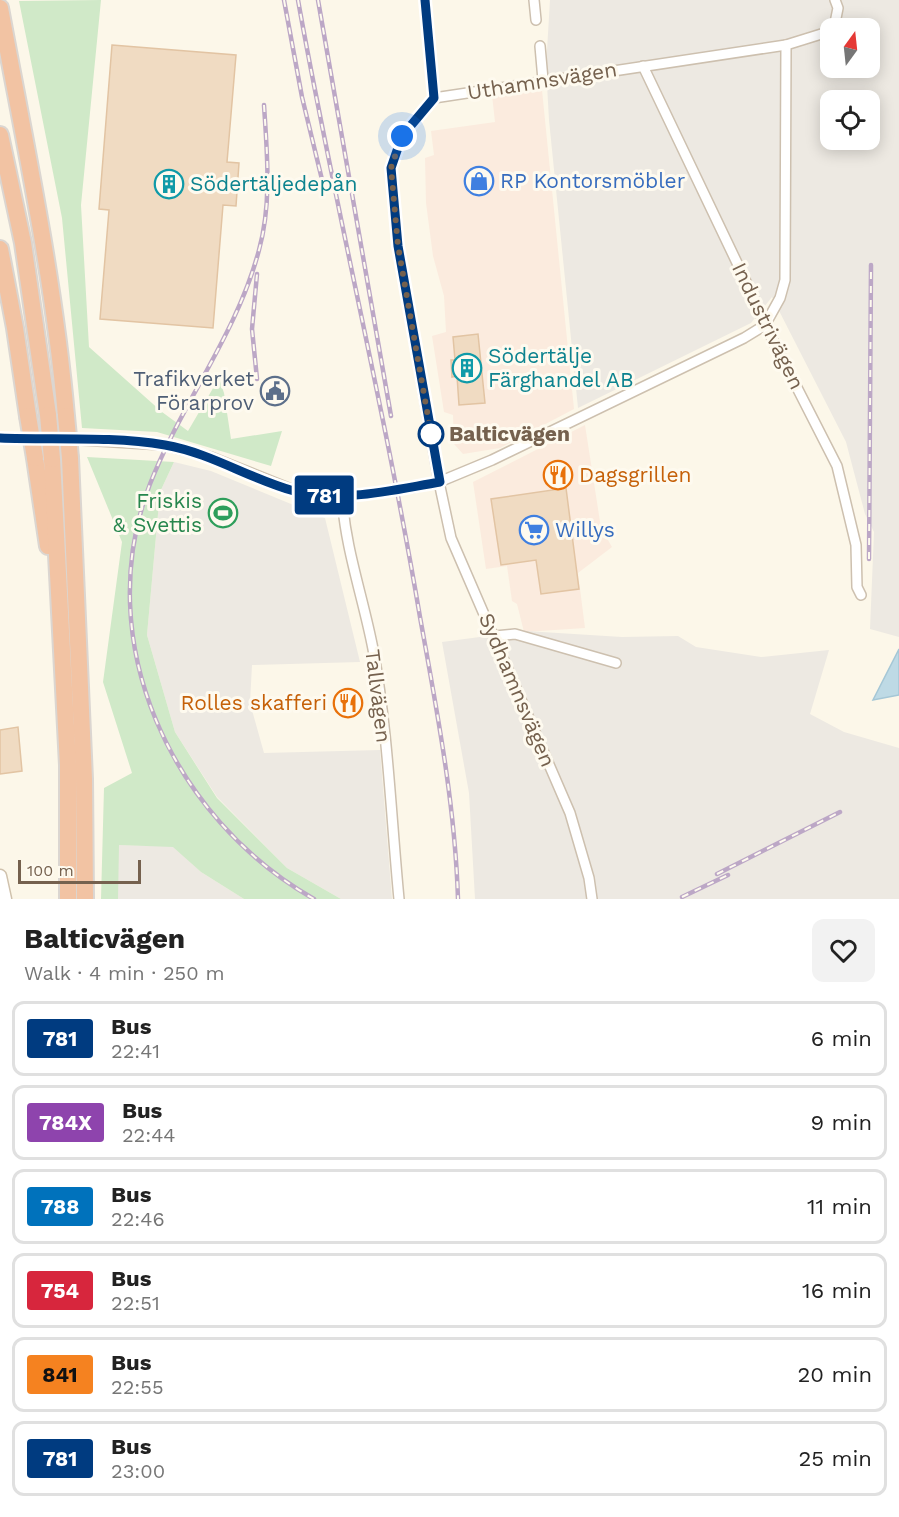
<!DOCTYPE html>
<meta charset="utf-8">
<style>
:root{--surface:#fff;--page:#f2f2f2;--text:#222;--muted:#767676;--line:#e0e0e0}
body{margin:0;font-family:"Work Sans",sans-serif;background:var(--page);color:var(--text);height:100vh;display:flex;flex-direction:column;font-size:22px;white-space:nowrap}
*{box-sizing:border-box;margin:0}
p{font-size:20px;color:var(--muted)}
.icon{flex:none;width:33px;height:33px;fill:none;stroke:currentColor;stroke-width:2;stroke-linecap:round;stroke-linejoin:round}
.map{position:relative;height:899px;overflow:hidden}
.sheet{display:flex;flex-direction:column;background:var(--surface);flex:1}
.sheet>*{flex:none}
.badge{padding:0 12px;border-radius:4px;font-size:21px;line-height:39px}
.needle{width:39px;rotate:15deg}
.fabs{position:absolute;left:820px;top:18px;display:grid;gap:12px}
.fabs a{display:grid;place-items:center;width:60px;height:60px;border-radius:12px;background:var(--surface);box-shadow:0 3px 15px #0003;font-size:30px}
.scale{position:absolute;left:18px;bottom:15px;width:123px;box-sizing:border-box;padding-left:6px;border:3px solid #75614e;border-top:0;font-size:16px;line-height:21px;white-space:nowrap;color:#75614e;-webkit-text-stroke:4px #fefaef;paint-order:stroke}
.you{position:absolute;width:30px;height:30px;margin:-15px;border:4px solid #fff;border-radius:50%;background:#1a73e8;box-shadow:0 0 0 9px #1a73e833}
.map>.badge{position:absolute;translate:-50% -50%;box-shadow:0 0 0 3px #fff}
.round{display:grid;place-items:center;flex:none;width:63px;height:63px;border-radius:12px;background:var(--page)}
.overview{display:flex;align-items:center;justify-content:space-between;height:102px;padding:0 24px}
h1{font-size:28px;font-weight:700;line-height:45px}
ul{padding:0;list-style:none}
li{display:flex;align-items:center;gap:18px;height:75px;margin:0 12px 9px;padding:0 12px;border:3px solid var(--line);border-radius:12px}
li div{flex:1}
li b{display:block;font-size:22px}
li em{font-style:normal}
li .badge{min-width:66px;font-weight:700;text-align:center}
.map>svg:first-child{display:block}
.commercial{fill:#fbebde}
.industrial{fill:#ede9e2;fill-rule:evenodd}
.green{fill:#d0e9c8}
.water{fill:#bedae5;stroke:#a5c7d6;stroke-width:1.5}
.building{fill:#f0dbc2;stroke:#e2c4a3;stroke-width:1.5}
.lines{fill:none;stroke-linecap:round;stroke-linejoin:round}
.minor-tunnel{stroke:#dad2c2;stroke-width:9;stroke-dasharray:9 4.5;stroke-linecap:butt}
.minor-casing{stroke:#cdc0af;stroke-width:12}
.secondary-casing{stroke:#d0c2ad;stroke-width:15}
.motorway-casing{stroke:#dbd6d1;stroke-width:20}
.minor{stroke:#fff;stroke-width:9}
.secondary{stroke:#fff;stroke-width:12}
.motorway{stroke:#f2c3a3;stroke-width:16}
.rail-casing{stroke:#bca7c6;stroke-width:4.5}
.rail{stroke:#fefaef;stroke-width:2;stroke-dasharray:7;stroke-linecap:butt}
.motorway-bridge-casing{stroke:#dbd6d1;stroke-width:20;stroke-linecap:butt}
.motorway-bridge{stroke:#f2c3a3;stroke-width:16}
.line-casing{stroke:#fff;stroke-width:14}
.line{stroke:#003b80;stroke-width:9}
.walk{stroke:#75614e;stroke-width:6;stroke-dasharray:0 10.8}
.stop-dot{fill:#fff;stroke:#003b80;stroke-width:3}
.labels{text-anchor:middle;stroke-width:6;stroke-linejoin:round;paint-order:stroke}
.street-label{font-size:21px;fill:#75614e;stroke:#fefaef}
.shop-label{font-size:21px;fill:#366cbe;stroke:#fefaef;text-anchor:start}
.culture-label{font-size:21px;fill:#0d838f;stroke:#fefaef;text-anchor:start}
.service-label{font-size:21px;fill:#4e5e75;stroke:#fefaef;text-anchor:end}
.stop-label{font-size:21px;font-weight:bold;fill:#75614e;stroke:#fefaef;text-anchor:start}
.food-label{font-size:21px;fill:#c56008;stroke:#fefaef;text-anchor:start}
.leisure-label{font-size:21px;fill:#27864d;stroke:#fefaef;text-anchor:end}
</style>
<div class="map">
<svg width="899" height="899" viewBox="0 0 899 899">
<rect width="100%" height="100%" fill="#fcf7e9"/>
<g class="commercial">
<polygon points="542,90 574,409 500,448 463,454 454,444 453,415 444,412 432,336 446,332 444,296 433,256 426,203 425,158 434,155 431,131 495,122 492,95"/>
<polygon points="585,425 601,528 612,547 578,573 585,628 524,632 517,604 512,601 507,566 486,569 473,482"/>
</g>
<g class="industrial">
<path d="M550 0H899V637L870 629 874 532 865 514 846 442 772 297 751 323 578 408 549 120 546 67ZM831 28H870V68H831ZM831 100H870V140H831Z"/>
<polygon points="174,462 211,471 325,518 360,662 252,665 250,703 264,753 380,750 392,899 341,899 287,868 217,797 175,732 147,635 160,492"/>
<polygon points="526,631 622,637 678,636 696,647 761,657 829,650 810,714 844,732 899,748 899,899 475,899 469,793 442,642"/>
<polygon points="118,845 173,846 201,872 244,899 118,899"/>
</g>
<g class="green">
<polygon points="101,0 81,205 89,347 162,412 188,431 219,378 224,393 231,439 282,431 271,466 157,432 82,428 62,218 19,1"/>
<polygon points="87,457 174,462 160,492 147,635 175,732 217,798 287,868 341,899 244,899 201,872 173,847 119,845 118,899 101,899 104,788 132,773 103,682 122,542"/>
</g>
<polygon class="water" points="899,649 899,695 873,700"/>
<g class="building">
<polygon points="112,45 236,55 227,162 239,163 236,206 223,205 213,328 100,319 109,210 99,209"/>
<polygon points="478,334 485,403 459,405 457,376 452,377 451,360 455,360 453,337"/>
<polygon points="566,488 579,589 541,594 536,560 501,565 491,499"/>
<polygon points="18,727 22,771 0,774 0,730"/>
</g>
<g class="lines">
<polyline class="minor-tunnel" points="369,494 410,488"/>
<g class="minor-casing">
<g id="minor">
<polyline points="425,0 434,98"/>
<polyline points="534,0 536,20"/>
<polyline points="834,28 838,8 835,0"/>
<polyline points="540,46 543,80"/>
<polyline points="643,66 749,288 765,325 837,466 856,545 857,587 861,595"/>
<polyline points="0,438 34,439"/>
<polyline points="65,439 163,445 211,457 296,491 339,496 369,494"/>
<polyline points="410,488 439,482 492,460 744,338 765,325 780,298 785,280 786,45"/>
<path d="M342 496C345 548 363 597 373 649 388 731 391 816 399 899"/>
<polyline points="495,636 515,634 616,663"/>
<polyline points="592,899 589,878 570,813 451,538 439,482 398,246 391,168 402,136 434,98 786,45 831,31"/>
</g>
</g>
<g class="secondary-casing">
<polyline id="secondary" points="0,876 5,899"/>
</g>
<g class="motorway-casing">
<g id="motorway">
<path d="M0 8C25 145 54 278 66 416"/>
<polyline points="0,135 23,243 48,415"/>
<polyline points="0,249 15,328 28,416"/>
<polyline points="35,458 48,546"/>
<polyline points="70,458 84,779 85,899"/>
<polyline points="52,459 68,765 68,899"/>
</g>
</g>
<use href="#minor" class="minor"/>
<use href="#secondary" class="secondary"/>
<use href="#motorway" class="motorway"/>
<g class="rail-casing">
<g id="rail">
<polyline points="284,0 302,97 325,192"/>
<path d="M298 0C335 207 385 410 420 617 437 711 455 804 458 899"/>
<polyline points="318,0 391,416"/>
<path d="M264 105C267 153 272 203 259 250 237 334 181 404 150 484 89 642 173 819 314 899"/>
<polyline points="257,379 252,329 257,274"/>
<polyline points="869,559 871,265"/>
<polyline points="717,874 840,812"/>
<polyline points="682,897 728,875"/>
</g>
</g>
<use href="#rail" class="rail"/>
<g class="motorway-bridge-casing">
<g id="motorway-bridge">
<polyline points="48,415 52,459"/>
<polyline points="28,416 35,458"/>
<polyline points="66,416 70,458"/>
</g>
</g>
<use href="#motorway-bridge" class="motorway-bridge"/>
</g>
<g class="lines">
<g class="line-casing">
<path id="line" d="M0 438C54 440 111 436 165 445 211 453 250 479 294 491 342 503 392 490 440 482L398 246 391 168 402 136 434 98 425 0"/>
</g>
<use href="#line" class="line"/>
<polyline class="walk" points="402,136 391,168 398,246 431,434"/>
</g>
<defs>
<g id="shop-ring" transform="scale(1.5)"><circle r="9.5" fill="#fefaef" stroke="#3f7fe0" stroke-width="1.5"/><path d="M-5-2.5h2.3a2.7 3.5 0 0 1 5.4 0H5L5.5 6h-11ZM-1.5-2.5h3a1.5 2.3 0 0 0-3 0Z" fill="#3f7fe0"/></g>
<g id="building-ring" transform="scale(1.5)"><circle r="9.5" fill="#fefaef" stroke="#0f9aa8" stroke-width="1.5"/><path d="M-4-6H4V6H1V3H-1V6H-4ZM-2.5-4.3h1.7v1.8h-1.7ZM.8-4.3h1.7v1.8H.8ZM-2.5-1h1.7V.8h-1.7ZM.8-1h1.7V.8H.8Z" fill="#0f9aa8"/></g>
<g id="civic-ring" transform="scale(1.5)"><circle r="9.5" fill="#fefaef" stroke="#5c6f8a" stroke-width="1.5"/><path d="M-.6-6.5H3V-4.5H.6V-3L4-1V1h2V6H-6V1h2V-1L-.6-3ZM-1.2 2.5V6h2.4V2.5Z" fill="#5c6f8a"/></g>
<g id="restaurant-ring" transform="scale(1.5)"><circle r="9.5" fill="#fefaef" stroke="#e8710a" stroke-width="1.5"/><path d="M-5-6h1v4h1v-4h1v4h1v-4h1v5L-1.5 .5V6h-2V.5L-5-1ZM5-6V6H3V1.5H1.5Q1.5-4 5-6Z" fill="#e8710a"/></g>
<g id="stadium-ring" transform="scale(1.5)"><circle r="9.5" fill="#fefaef" stroke="#2e9e5b" stroke-width="1.5"/><path d="M0-5a6.5 5 0 1 0 0 10a6.5 5 0 1 0 0-10ZM-3.5-1.8h7v3.6h-7Z" fill="#2e9e5b"/></g>
<g id="supermarket-ring" transform="scale(1.5)"><circle r="9.5" fill="#fefaef" stroke="#3f7fe0" stroke-width="1.5"/><path d="M-6-5.5h2.5l.6 2H6L4.5 2H-2.5L-4.4-4H-6ZM-1.5 3.2a1.3 1.3 0 1 0 .1 0ZM3 3.2a1.3 1.3 0 1 0 .1 0Z" fill="#3f7fe0"/></g>
</defs>
<g fill-rule="evenodd">
<use href="#shop-ring" x="479" y="181"/>
<use href="#building-ring" x="169" y="184"/>
<use href="#building-ring" x="467" y="368"/>
<use href="#civic-ring" x="275" y="391"/>
<use href="#restaurant-ring" x="558" y="475"/>
<use href="#stadium-ring" x="223" y="513"/>
<use href="#supermarket-ring" x="534" y="530"/>
<use href="#restaurant-ring" x="348" y="703"/>
</g>
<circle class="stop-dot" cx="431" cy="434" r="12"/>
<g class="labels">
<g class="street-label">
<text transform="translate(542 81) rotate(-9)" y="7">Uthamnsvägen</text>
<text transform="translate(768 326) rotate(64)" y="7">Industrivägen</text>
<text transform="translate(517 690) rotate(67)" y="7">Sydhamnsvägen</text>
<text transform="translate(378 696) rotate(83)" y="7">Tallvägen</text>
</g>
<g class="shop-label">
<text x="500" y="188">RP Kontorsmöbler</text>
<text x="555" y="537">Willys</text>
</g>
<g class="culture-label">
<text x="190" y="191">Södertäljedepån</text>
<text x="488" y="363">Södertälje<tspan x="488" dy="24">Färghandel AB</tspan></text>
</g>
<g class="service-label">
<text x="254" y="386">Trafikverket<tspan x="254" dy="24">Förarprov</tspan></text>
</g>
<g class="stop-label">
<text x="449" y="441">Balticvägen</text>
</g>
<g class="food-label">
<text x="579" y="482">Dagsgrillen</text>
<text x="327" y="710" text-anchor="end">Rolles skafferi</text>
</g>
<g class="leisure-label">
<text x="202" y="508">Friskis<tspan x="202" dy="24">&amp; Svettis</tspan></text>
</g>
</g>
</svg>
<div class="fabs">
<a><svg class="needle" viewBox="-14 -14 28 28"><path d="M0-13l5 13h-10z" fill="#e53935"/><path d="M0 13l5-13h-10z" fill="#767676"/></svg></a>
<a><svg class="icon" aria-label="locate" viewBox="0 0 24 24"><circle cx="12" cy="12" r="6"/><path d="M12 2v4M12 18v4M2 12h4M18 12h4"/></svg></a>
</div>
<div class="scale">100 m</div>
<div class="you" style="left:402px;top:136px"></div>
<b class="badge" style="left:324px;top:495px;background:#003b80;color:#fff">781</b>
</div>
<section class="sheet">
<div class="overview"><div><h1>Balticvägen</h1><p>Walk · 4 min · 250 m</p></div><a class="round"><svg class="icon" aria-label="heart" viewBox="0 0 24 24"><path d="M12 20l-8-8c-3-5 5-10 8-4 3-6 11-1 8 4z"/></svg></a></div>
<ul>
<li><span class="badge" style="background:#003b80;color:#fff">781</span><div><b>Bus</b><p>22:41</p></div><em>6 min</em></li>
<li><span class="badge" style="background:#8e44ad;color:#fff">784X</span><div><b>Bus</b><p>22:44</p></div><em>9 min</em></li>
<li><span class="badge" style="background:#0072bc;color:#fff">788</span><div><b>Bus</b><p>22:46</p></div><em>11 min</em></li>
<li><span class="badge" style="background:#d7263d;color:#fff">754</span><div><b>Bus</b><p>22:51</p></div><em>16 min</em></li>
<li><span class="badge" style="background:#f58220;color:#111">841</span><div><b>Bus</b><p>22:55</p></div><em>20 min</em></li>
<li><span class="badge" style="background:#003b80;color:#fff">781</span><div><b>Bus</b><p>23:00</p></div><em>25 min</em></li>
</ul>
</section>
